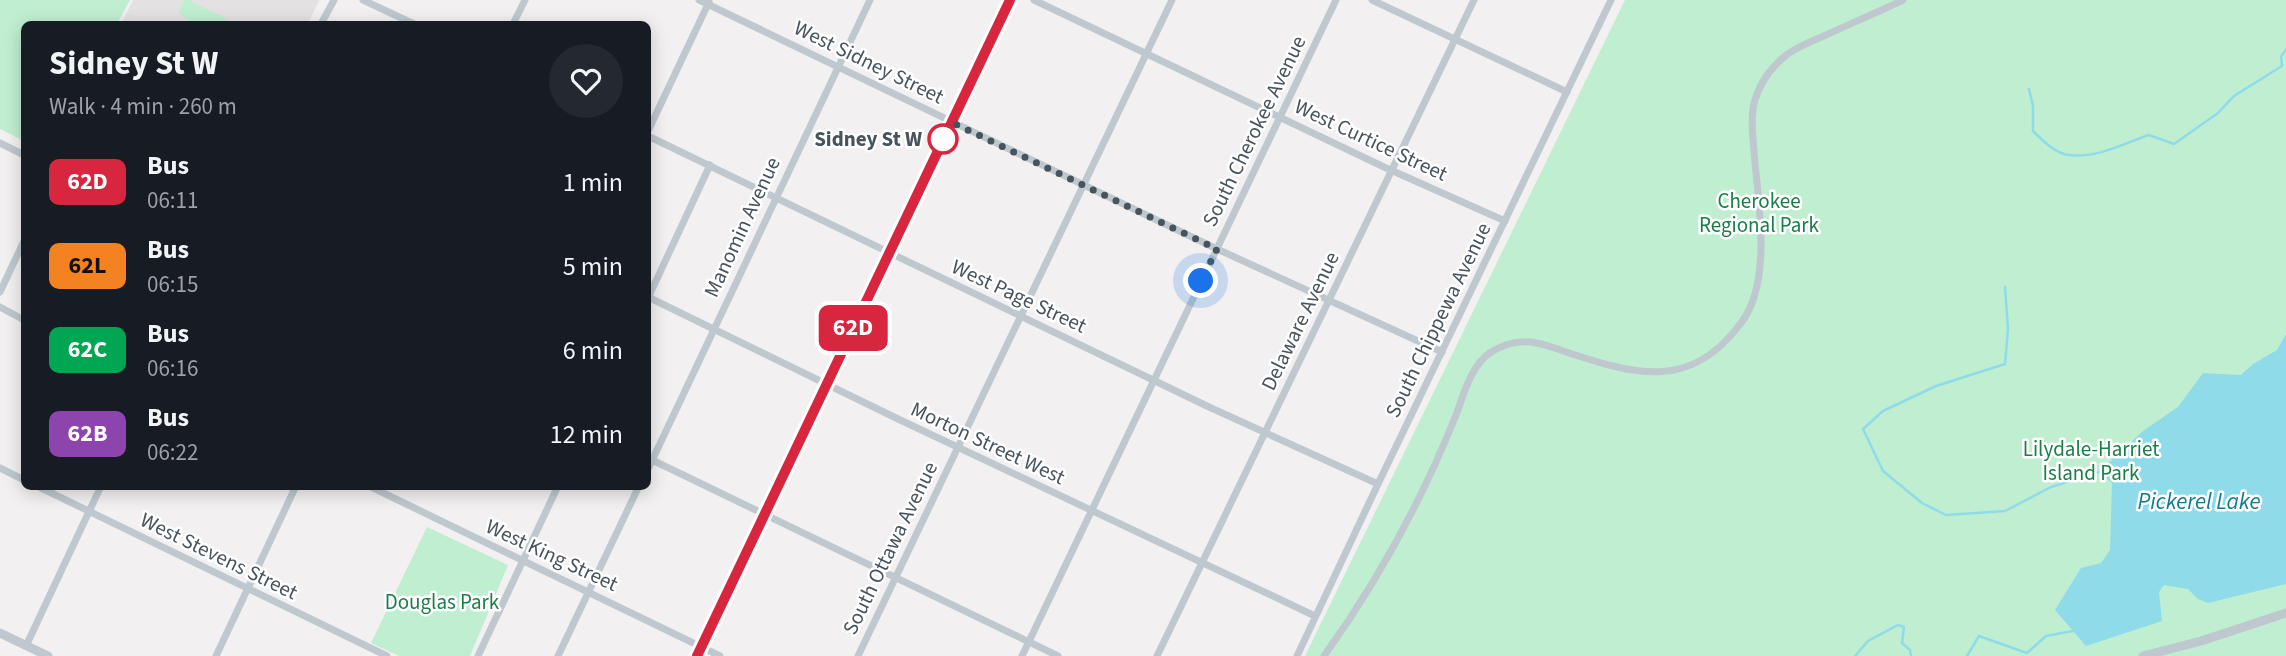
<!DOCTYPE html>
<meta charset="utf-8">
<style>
:root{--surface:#171b24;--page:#242831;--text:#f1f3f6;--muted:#9ea1a6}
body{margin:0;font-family:"Source Sans 3",sans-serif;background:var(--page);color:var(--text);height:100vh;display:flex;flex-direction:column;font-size:26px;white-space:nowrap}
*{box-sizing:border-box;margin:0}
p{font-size:23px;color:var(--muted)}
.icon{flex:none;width:38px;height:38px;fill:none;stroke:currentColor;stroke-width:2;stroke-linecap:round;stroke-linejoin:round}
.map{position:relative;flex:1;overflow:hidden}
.sheet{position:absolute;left:21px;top:21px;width:630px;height:469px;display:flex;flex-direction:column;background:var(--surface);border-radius:10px;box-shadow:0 4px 18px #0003}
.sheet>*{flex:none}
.badge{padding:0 14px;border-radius:10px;font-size:24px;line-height:46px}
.you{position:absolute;width:35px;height:35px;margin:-18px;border:5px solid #fff;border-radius:50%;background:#1a73e8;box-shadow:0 0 0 10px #1a73e833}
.map>.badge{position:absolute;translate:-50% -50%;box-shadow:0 0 0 4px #fff}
.round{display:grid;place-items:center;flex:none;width:74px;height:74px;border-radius:37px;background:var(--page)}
.summary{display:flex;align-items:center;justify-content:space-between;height:119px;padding:0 28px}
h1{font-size:33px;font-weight:700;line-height:52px}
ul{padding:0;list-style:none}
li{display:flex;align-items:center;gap:21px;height:84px;padding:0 28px}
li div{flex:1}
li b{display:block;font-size:26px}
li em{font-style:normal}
li .badge{min-width:77px;font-weight:700;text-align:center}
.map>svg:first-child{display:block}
.education{fill:#e3e1e2}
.green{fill:#c0eed0}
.water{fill:#8fdbea}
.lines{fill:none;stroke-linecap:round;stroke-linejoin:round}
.stream{stroke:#8fdbea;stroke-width:2.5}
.minor{stroke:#bec8ce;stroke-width:7}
.tertiary{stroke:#bec8ce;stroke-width:9}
.secondary{stroke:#bec9d3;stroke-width:10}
.line-casing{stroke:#fff;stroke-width:16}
.line{stroke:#d7263d;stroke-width:10}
.walk{stroke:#48545d;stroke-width:7;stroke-dasharray:0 12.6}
.stop-dot{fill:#fff;stroke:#d7263d;stroke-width:3.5}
.labels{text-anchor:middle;stroke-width:5;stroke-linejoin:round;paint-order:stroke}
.street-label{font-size:21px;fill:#48545d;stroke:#fff}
.stop-label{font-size:21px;font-weight:bold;fill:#48545d;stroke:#fff;text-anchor:end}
.park-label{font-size:21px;fill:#1a7e47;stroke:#fff}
.water-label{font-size:23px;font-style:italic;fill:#107c91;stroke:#fff}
</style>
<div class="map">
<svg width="2286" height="656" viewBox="0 0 2286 656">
<rect width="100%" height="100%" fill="#f2f0f0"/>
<polygon class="education" points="133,0 319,0 308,24 121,24"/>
<g class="green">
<polygon points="0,0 130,0 117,24 24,24 24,141 0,129"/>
<path d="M183 0H189L229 20 227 24C209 25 191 25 179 13Z"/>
<polygon points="1625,0 2286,0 2286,656 1305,656"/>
<polygon points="427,527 508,565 470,656 399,656 371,643"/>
</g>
<polygon class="water" points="2286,334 2286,584 2208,603 2198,599 2188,589 2164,585 2159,592 2162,621 2086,646 2055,610 2081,568 2101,563 2110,550 2112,483 2099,472 2143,431 2178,407 2203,373 2241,375 2253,364 2277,350"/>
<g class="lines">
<g class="stream">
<path d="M2029 89 2033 106V131C2042 140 2056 154 2069 155 2095 159 2125 143 2149 135L2174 144 2218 113 2234 96 2282 66 2281 57 2286 49"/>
<polyline points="2005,287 2008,329 2005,364 1936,386 1883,411 1863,429 1883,471 1922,503 1946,515 2005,511 2051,487 2099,472"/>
<polyline points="1855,656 1868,641 1898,625 1904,627 1902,643 1910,650 1911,656"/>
<polyline points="1967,656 1979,636 2027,653 2046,636 2073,631"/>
</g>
<g class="minor">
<polyline points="363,0 414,24"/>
<polyline points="699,0 1217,249 1442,352"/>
<polyline points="1034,0 1384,167 1505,221"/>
<polyline points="1372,0 1567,92"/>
<polyline points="321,24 334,0"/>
<polyline points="513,24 525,0"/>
<polyline points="648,131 709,2"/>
<polyline points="648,136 1209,407 1378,484"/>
<polyline points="0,143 24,155"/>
<polyline points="0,292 24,241"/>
<polyline points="648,297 896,418 1315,616"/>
<polyline points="648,298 710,165"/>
<polyline points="0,307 24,320"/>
<polyline points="648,458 1058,656"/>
<polyline points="0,468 24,480"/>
<polyline points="648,469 870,0"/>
<polyline points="37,486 387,656"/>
<polyline points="369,486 720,656"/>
<polyline points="26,646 101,486"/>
<polyline points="216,656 296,486"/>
<polyline points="478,656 558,486"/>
<polyline points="558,656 639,486"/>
<polyline points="858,656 1172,0"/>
<polyline points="1022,656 1336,0"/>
<polyline points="1157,656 1474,0"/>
<polyline points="1297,656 1378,484 1611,0"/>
<path d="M1324 656C1378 581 1422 500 1456 415 1464 394 1471 365 1491 352 1519 335 1538 342 1566 352 1636 375 1691 391 1741 323 1773 281 1758 202 1754 152 1753 136 1750 116 1755 100 1760 83 1771 68 1784 57 1795 47 1813 41 1826 35 1852 23 1878 12 1903 0"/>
</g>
<g class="tertiary">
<polyline points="0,633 48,656"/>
<polyline points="2143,656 2201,641 2286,613"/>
</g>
<polyline class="secondary" points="697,656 1010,0"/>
</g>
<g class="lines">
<g class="line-casing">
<polyline id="line" points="697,656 1010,0"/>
</g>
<use href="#line" class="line"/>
<polyline class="walk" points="943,139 951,122 1217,249 1201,281"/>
</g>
<circle class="stop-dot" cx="943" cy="139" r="14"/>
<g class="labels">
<g class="street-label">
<text transform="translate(869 62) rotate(26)" y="7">West Sidney Street</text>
<text transform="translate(1254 131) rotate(-64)" y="7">South Cherokee Avenue</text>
<text transform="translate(1371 140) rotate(25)" y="7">West Curtice Street</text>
<text transform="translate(742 227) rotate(-65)" y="7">Manomin Avenue</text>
<text transform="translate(1019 296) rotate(25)" y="7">West Page Street</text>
<text transform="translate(1438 320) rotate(-64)" y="7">South Chippewa Avenue</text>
<text transform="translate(1300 321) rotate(-64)" y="7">Delaware Avenue</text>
<text transform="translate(988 443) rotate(25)" y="7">Morton Street West</text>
<text transform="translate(890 548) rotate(-64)" y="7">South Ottawa Avenue</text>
<text transform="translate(552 555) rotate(25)" y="7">West King Street</text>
<text transform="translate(219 556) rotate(26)" y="7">West Stevens Street</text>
</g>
<g class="stop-label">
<text x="922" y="146">Sidney St W</text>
</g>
<g class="park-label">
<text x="1759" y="208">Cherokee<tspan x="1759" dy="24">Regional Park</tspan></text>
<text x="2091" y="456">Lilydale-Harriet<tspan x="2091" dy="24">Island Park</tspan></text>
<text x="442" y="609">Douglas Park</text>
</g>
<g class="water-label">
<text x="2199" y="509">Pickerel Lake</text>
</g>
</g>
</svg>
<div class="you" style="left:1201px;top:281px"></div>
<b class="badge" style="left:853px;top:328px;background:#d7263d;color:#fff">62D</b>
<section class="sheet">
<div class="summary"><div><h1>Sidney St W</h1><p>Walk · 4 min · 260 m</p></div><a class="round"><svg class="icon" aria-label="heart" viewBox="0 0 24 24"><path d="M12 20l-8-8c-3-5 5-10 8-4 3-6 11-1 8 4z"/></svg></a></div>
<ul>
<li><span class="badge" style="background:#d7263d;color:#fff">62D</span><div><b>Bus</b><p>06:11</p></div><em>1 min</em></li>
<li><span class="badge" style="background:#f58220;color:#111">62L</span><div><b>Bus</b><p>06:15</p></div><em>5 min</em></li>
<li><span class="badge" style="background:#00a651;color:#fff">62C</span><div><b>Bus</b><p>06:16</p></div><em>6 min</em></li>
<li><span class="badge" style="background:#8e44ad;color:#fff">62B</span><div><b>Bus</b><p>06:22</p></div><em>12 min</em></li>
</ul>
</section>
</div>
